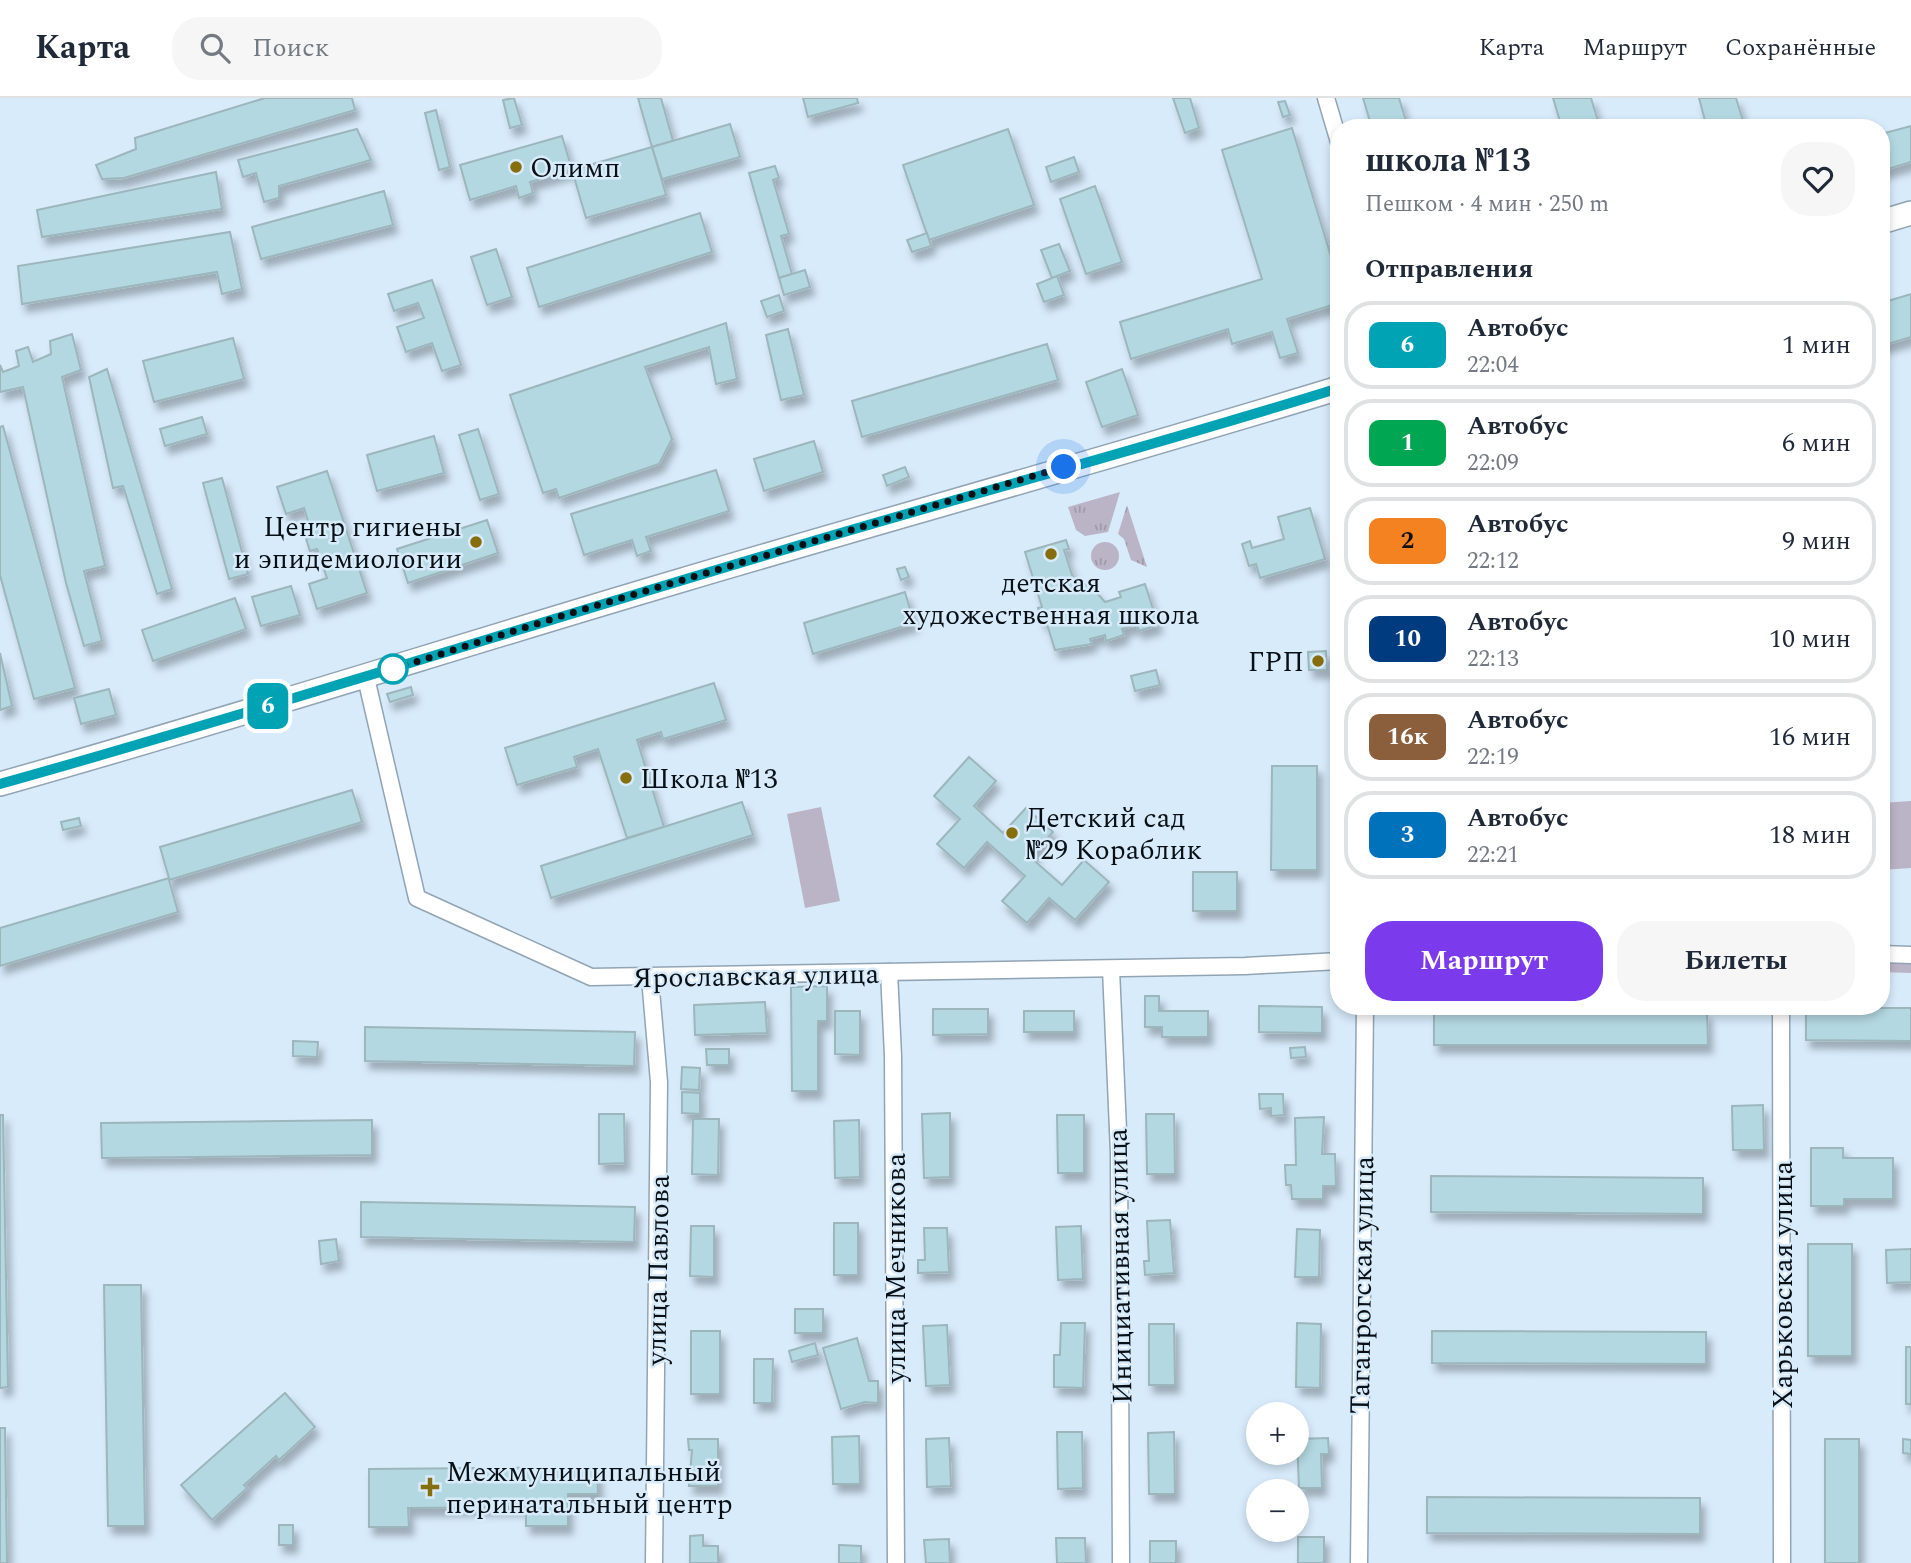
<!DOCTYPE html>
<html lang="ru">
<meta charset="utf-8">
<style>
:root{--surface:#fff;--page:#f6f6f7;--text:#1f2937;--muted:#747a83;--line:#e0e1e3;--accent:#7c3aed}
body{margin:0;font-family:Spectral,serif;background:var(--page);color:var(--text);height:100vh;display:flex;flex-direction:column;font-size:26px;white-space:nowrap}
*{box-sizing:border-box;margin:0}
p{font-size:23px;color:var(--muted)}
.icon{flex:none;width:38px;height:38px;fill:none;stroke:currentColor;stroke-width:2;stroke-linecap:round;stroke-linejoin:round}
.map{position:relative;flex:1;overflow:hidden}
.side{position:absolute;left:1330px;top:21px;width:560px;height:896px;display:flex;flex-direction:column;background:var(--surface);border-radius:28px;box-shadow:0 4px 10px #0003}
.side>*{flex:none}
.badge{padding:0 14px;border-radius:10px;font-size:24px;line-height:46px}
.tools{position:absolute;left:1246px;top:1304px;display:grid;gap:14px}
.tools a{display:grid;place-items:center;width:63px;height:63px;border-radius:50%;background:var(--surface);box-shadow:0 4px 10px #0003;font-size:35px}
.you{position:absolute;width:35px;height:35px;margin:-18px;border:5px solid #fff;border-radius:50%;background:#1a73e8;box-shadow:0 0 0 10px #1a73e833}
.map>.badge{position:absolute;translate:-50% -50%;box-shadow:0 0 0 4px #fff}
h2{padding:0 35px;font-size:26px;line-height:63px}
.round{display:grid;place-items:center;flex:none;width:74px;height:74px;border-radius:28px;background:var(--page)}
.head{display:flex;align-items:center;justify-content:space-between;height:119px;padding:0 35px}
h1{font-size:33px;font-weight:700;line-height:52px}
.button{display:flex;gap:14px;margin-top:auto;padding:14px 35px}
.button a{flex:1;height:80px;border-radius:28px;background:var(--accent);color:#fff;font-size:28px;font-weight:700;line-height:80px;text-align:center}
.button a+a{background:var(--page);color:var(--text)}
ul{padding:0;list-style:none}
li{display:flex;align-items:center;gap:21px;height:88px;margin:0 14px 10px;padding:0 21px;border:4px solid var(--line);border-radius:28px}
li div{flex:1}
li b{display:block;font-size:26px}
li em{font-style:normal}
li .badge{min-width:77px;font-weight:700;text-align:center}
header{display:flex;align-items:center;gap:42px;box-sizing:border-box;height:98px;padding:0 35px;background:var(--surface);border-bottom:2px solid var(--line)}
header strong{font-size:33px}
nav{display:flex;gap:38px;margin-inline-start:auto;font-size:24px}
.search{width:490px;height:63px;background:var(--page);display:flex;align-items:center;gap:18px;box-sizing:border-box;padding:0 24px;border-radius:28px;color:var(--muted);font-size:26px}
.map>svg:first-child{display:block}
.grass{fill:url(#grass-tufts)}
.park{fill:#bbb4c6}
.building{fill:#b4d8e1;stroke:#9cb6bc;stroke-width:2;filter:url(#shadow)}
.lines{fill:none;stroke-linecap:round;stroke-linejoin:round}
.street-casing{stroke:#91a4b3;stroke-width:19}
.secondary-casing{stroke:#91a4b3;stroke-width:26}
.street{stroke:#fff;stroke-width:16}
.secondary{stroke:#fff;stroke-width:23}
.line-casing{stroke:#fff;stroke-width:16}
.line{stroke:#00a3b4;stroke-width:10}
.walk{stroke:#091015;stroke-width:7;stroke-dasharray:0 12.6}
.poi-dot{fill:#866e0c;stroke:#d8ebfb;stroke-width:2.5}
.stop-dot{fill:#fff;stroke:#00a3b4;stroke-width:3.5}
.labels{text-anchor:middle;stroke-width:5;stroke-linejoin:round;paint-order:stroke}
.poi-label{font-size:28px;fill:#091015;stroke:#d8ebfb;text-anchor:start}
.street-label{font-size:28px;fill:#091015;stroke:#d8ebfb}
</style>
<header>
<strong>Карта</strong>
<div class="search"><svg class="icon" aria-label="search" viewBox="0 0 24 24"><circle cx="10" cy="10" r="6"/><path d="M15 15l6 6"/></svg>Поиск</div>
<nav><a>Карта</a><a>Маршрут</a><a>Сохранённые</a></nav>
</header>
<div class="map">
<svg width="1911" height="1465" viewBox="0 0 1911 1465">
<defs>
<pattern id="grass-tufts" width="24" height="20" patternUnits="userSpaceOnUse" patternTransform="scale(1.75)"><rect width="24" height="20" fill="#bbb4c6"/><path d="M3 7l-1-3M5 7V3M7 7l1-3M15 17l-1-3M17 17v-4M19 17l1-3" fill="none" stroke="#9f9aa9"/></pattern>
<filter id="shadow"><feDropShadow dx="4.5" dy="8" stdDeviation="3.5" flood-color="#0004"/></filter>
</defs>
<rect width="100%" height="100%" fill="#d8ebfb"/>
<g class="grass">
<polygon points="1120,394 1108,434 1085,438 1076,432 1068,409"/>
<polygon points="1127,407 1147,469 1131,462 1124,441 1118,436"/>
<circle cx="1105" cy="458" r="14"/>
<polygon points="1911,862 1911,875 1881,874 1881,863"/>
</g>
<g class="park">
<polygon points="1911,703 1911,770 1881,772 1881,705"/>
<polygon points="821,709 840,803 805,810 787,716"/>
</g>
<g class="building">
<polygon points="265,0 352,0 355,12 124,80 102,81 96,67 136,51 135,40"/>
<polygon points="514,0 522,27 510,30 503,2"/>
<polygon points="638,0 661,0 673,43 652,49"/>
<polygon points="803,0 857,0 858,5 808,19"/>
<polygon points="1173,0 1190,0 1199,30 1185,35"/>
<polygon points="1363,0 1399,0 1408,30 1372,30"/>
<polygon points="1553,0 1591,0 1600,30 1562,30"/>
<polygon points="1699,0 1736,0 1745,30 1707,30"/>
<polygon points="1285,3 1290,17 1283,19 1278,4"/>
<polygon points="436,12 450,69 439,72 425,15"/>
<polygon points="730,26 740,59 662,81 652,49"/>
<polygon points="1911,28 1911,64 1881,73 1881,36"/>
<polygon points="1292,30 1339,185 1339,205 1287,221 1298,255 1280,260 1272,234 1232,246 1228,231 1131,261 1120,224 1262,181 1222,52"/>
<polygon points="357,31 371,62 279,88 279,100 264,104 256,75 243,79 238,62"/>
<polygon points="1008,31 1034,107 929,142 903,67"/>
<polygon points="562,38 572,72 530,84 533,95 519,100 516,88 470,102 460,67"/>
<polygon points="652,49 666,97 586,120 572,72"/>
<polygon points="1074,59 1079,74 1051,84 1046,69"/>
<polygon points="775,68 779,80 773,82 789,136 781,138 792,176 779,180 749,75"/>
<polygon points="216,74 222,111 42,139 37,112"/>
<polygon points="1095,88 1122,164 1086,176 1060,101"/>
<polygon points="384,93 393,127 261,161 252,129"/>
<polygon points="700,115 712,154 539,209 527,170"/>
<polygon points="230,134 242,191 222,196 217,174 22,206 18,168"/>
<polygon points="927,135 931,148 912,154 907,142"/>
<polygon points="1059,146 1070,173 1052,180 1041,152"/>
<polygon points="496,151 512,199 487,207 471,159"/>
<polygon points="805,172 810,189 784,197 779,180"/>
<polygon points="1057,178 1064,197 1044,204 1037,186"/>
<polygon points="432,182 461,267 442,273 432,245 406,254 397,229 424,220 418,205 394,213 388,196"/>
<polygon points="1911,196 1911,239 1881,248 1881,205"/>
<polygon points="779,197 784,213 767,219 761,203"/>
<polygon points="726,225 737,281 716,286 709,249 645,269 672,341 659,366 559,400 556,391 543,395 510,297"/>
<polygon points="788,231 804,297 781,302 766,237"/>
<polygon points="72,236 81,272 62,279 105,468 84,473 102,543 84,548 66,485 23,289 0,294 0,267 3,274 19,268 16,253 28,249 33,264 51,256 50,243"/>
<polygon points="233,240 244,281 154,304 143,263"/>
<polygon points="1047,246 1058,282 862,339 852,303"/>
<polygon points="107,271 172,491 157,496 123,388 113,390 89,279"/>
<polygon points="1122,271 1138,317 1102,329 1086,284"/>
<polygon points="202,319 207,336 165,348 160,331"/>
<polygon points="3,328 75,590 34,601 0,477 0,329"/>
<polygon points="478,331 499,396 480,402 459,337"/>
<polygon points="434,338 444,375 377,393 367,357"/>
<polygon points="814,343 823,374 764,393 754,361"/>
<polygon points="905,369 909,379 887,388 883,377"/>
<polygon points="716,372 729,413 646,439 651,453 637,458 632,442 584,457 571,416"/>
<polygon points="327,373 367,495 317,511 309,486 327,480 317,451 310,453 306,441 313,439 304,410 286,416 277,389"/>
<polygon points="222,380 248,476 229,481 203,385"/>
<polygon points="1310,410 1325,461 1260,480 1256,466 1249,468 1242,446 1250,443 1252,450 1284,441 1278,419"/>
<polygon points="487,422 498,455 408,485 397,451"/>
<polygon points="1066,442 1069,451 1064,452 1075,486 1090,487 1105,504 1121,499 1119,494 1145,486 1158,527 1139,533 1137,527 1122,531 1124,537 1106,543 1105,537 1090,541 1092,546 1055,552 1046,523 1042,524 1038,510 1042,509 1025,454"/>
<polygon points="905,469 909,479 901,482 897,471"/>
<polygon points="291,488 300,517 261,528 252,499"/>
<polygon points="905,494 914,525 813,556 804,525"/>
<polygon points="235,500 246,531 153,563 142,532"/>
<polygon points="1326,553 1327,572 1309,572 1308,554"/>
<polygon points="0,555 12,608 0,612"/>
<polygon points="1156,572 1160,587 1135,593 1131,578"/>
<polygon points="714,585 726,622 663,641 661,634 637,642 664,729 627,740 598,651 574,659 577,669 517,687 505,650"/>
<polygon points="411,589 413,597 390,604 387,596"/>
<polygon points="109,591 116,617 81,626 74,600"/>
<polygon points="969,659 996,683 974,708 1003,735 1026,710 1053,734 1030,759 1062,787 1084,762 1109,784 1075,822 1049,800 1027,825 1002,803 1025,778 987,744 964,770 937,746 960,721 934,698"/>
<polygon points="1272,668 1317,668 1317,772 1271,772"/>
<polygon points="352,692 362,724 169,782 178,814 0,868 0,830 169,780 160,749"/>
<polygon points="742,704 753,737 551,800 541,768"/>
<polygon points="79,720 81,728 63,732 61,724"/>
<rect x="1193" y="774" width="44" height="39"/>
<polygon points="827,888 827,923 818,923 818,993 792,993 791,889"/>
<polygon points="1145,898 1159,898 1159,913 1208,913 1208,939 1162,939 1162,929 1145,929"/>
<polygon points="765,904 767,935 695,937 694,907"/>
<polygon points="1259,908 1322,909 1322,935 1259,934"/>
<polygon points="1806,910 1911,910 1911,943 1806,942"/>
<polygon points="933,911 988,911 988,936 933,937"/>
<polygon points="835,913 860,913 860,957 835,956"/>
<rect x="1024" y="913" width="50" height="21"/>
<polygon points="1434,913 1707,914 1708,947 1434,947"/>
<polygon points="365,929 635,934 634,968 365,963"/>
<polygon points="293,943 318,944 317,959 293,958"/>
<polygon points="1305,949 1306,959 1291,960 1290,950"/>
<polygon points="706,951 729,951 729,967 707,967"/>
<polygon points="682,969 700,970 699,992 681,991"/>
<polygon points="682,994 700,995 700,1016 682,1015"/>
<polygon points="1259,996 1283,996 1284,1017 1271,1018 1271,1010 1260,1011"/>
<polygon points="1763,1007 1764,1052 1733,1052 1732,1008"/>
<polygon points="950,1015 950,1079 924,1080 922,1016"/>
<polygon points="599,1016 624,1016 625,1065 599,1066"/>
<polygon points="1146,1016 1174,1016 1175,1076 1147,1076"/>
<polygon points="0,1017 3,1017 8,1289 0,1290"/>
<polygon points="1057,1017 1084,1017 1084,1075 1058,1075"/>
<polygon points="1324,1019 1322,1056 1335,1056 1336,1088 1323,1088 1323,1101 1292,1101 1291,1087 1286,1087 1285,1067 1296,1067 1295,1020"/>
<polygon points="693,1021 719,1021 718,1077 692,1076"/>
<polygon points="372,1022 372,1057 102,1060 101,1025"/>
<polygon points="859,1022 860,1079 835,1080 834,1023"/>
<polygon points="1811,1050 1843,1050 1843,1060 1893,1060 1893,1101 1844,1101 1844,1108 1811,1108"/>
<polygon points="1431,1078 1703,1080 1703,1116 1431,1114"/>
<polygon points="361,1104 635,1109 634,1144 361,1139"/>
<polygon points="1170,1122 1174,1175 1145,1177 1144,1163 1149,1163 1147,1123"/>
<rect x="834" y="1125" width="24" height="52"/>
<polygon points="691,1128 714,1128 714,1179 690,1178"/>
<polygon points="1081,1128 1083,1181 1058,1182 1056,1129"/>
<polygon points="924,1130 947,1130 949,1174 918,1175 918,1162 925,1162"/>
<polygon points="1297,1131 1320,1132 1319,1179 1295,1179"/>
<polygon points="336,1141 339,1163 321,1166 319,1143"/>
<rect x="1808" y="1146" width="44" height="112"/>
<polygon points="1911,1151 1911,1184 1887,1185 1886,1152"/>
<polygon points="104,1187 141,1187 145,1428 108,1428"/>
<rect x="795" y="1211" width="28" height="24"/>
<polygon points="1061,1225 1085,1225 1083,1290 1054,1289 1054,1257 1060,1257"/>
<polygon points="1297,1225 1321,1226 1320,1290 1296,1289"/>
<polygon points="1149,1226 1174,1226 1175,1287 1149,1287"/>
<polygon points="947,1227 950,1287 926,1288 923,1228"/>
<rect x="691" y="1233" width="29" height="63"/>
<polygon points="1432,1233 1706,1234 1706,1266 1432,1265"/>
<polygon points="857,1240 869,1283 878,1283 878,1305 865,1304 841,1311 823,1250"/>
<polygon points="815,1245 818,1257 792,1264 789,1253"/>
<rect x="1906" y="1249" width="5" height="57"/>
<polygon points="754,1261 773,1261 772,1305 754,1305"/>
<polygon points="285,1295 315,1329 279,1362 276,1358 244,1387 247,1390 212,1422 181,1387"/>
<polygon points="0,1330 5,1330 7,1465 0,1465"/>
<polygon points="1057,1334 1082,1334 1083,1390 1058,1391"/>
<polygon points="1174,1334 1175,1396 1149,1396 1148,1335"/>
<polygon points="859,1338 860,1386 833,1386 832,1339"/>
<polygon points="949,1340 951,1388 927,1389 926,1341"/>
<polygon points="1328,1340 1329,1356 1321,1356 1322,1390 1299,1390 1297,1341"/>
<polygon points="688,1341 718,1341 718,1388 689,1388 692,1352 689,1352"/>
<rect x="1825" y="1341" width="34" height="124"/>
<polygon points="1903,1341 1911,1342 1911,1356 1903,1355"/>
<polygon points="597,1369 598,1396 568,1396 568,1428 526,1428 526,1409 408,1410 409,1429 369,1429 369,1371"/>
<polygon points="1427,1399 1700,1400 1700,1436 1427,1435"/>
<rect x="279" y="1427" width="14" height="20"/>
<polygon points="703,1437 703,1448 718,1448 718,1465 690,1465 690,1438"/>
<rect x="1298" y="1439" width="26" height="26"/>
<polygon points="1056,1440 1085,1440 1086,1465 1057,1465"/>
<polygon points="949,1441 950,1465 926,1465 924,1442"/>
<rect x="1150" y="1443" width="26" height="22"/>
<polygon points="839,1447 861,1448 861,1465 839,1465"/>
</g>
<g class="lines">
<g class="street-casing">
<g id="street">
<polyline points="1326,0 1339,44"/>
<polyline points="366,580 417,800 591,879 1245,868 1339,863"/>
<polyline points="1881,856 1911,857"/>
<polyline points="1111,871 1119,1055 1121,1465"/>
<polyline points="889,874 893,958 896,1465"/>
<polyline points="650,880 659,984 654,1465"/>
<polyline points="1781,908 1782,1465"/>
<polyline points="1359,1465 1365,908"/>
</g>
</g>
<g class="secondary-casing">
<g id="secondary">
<polyline points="1881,124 1911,115"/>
<path d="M0 686C228 622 452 550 679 483 898 418 1120 357 1339 290"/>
</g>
</g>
<use href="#street" class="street"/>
<use href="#secondary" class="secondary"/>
</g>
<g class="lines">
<g class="line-casing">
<path id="line" d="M0 686C261 613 520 530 780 453 966 397 1154 348 1339 290"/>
</g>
<use href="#line" class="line"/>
<polyline class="walk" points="393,571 568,516 1064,369"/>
</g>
<g class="poi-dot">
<circle cx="516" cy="69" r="7"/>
<circle cx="476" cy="444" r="7"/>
<circle cx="1051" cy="456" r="7"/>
<circle cx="1318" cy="563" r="7"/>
<circle cx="626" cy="680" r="7"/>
<circle cx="1012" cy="735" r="7"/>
<path d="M426.5 1378.5h7v7h7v7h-7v7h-7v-7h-7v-7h7z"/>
</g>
<circle class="stop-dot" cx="393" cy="571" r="14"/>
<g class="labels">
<g class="poi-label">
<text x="530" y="79">Олимп</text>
<text x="462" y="438" text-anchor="end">Центр гигиены<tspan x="462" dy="32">и эпидемиологии</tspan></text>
<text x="1051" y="494" text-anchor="middle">детская<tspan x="1051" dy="32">художественная школа</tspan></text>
<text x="1304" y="573" text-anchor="end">ГРП</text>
<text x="640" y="690">Школа №13</text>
<text x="1026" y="729">Детский сад<tspan x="1026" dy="32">№29 Кораблик</tspan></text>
<text x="446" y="1383">Межмуниципальный<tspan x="446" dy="32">перинатальный центр</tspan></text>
</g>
<g class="street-label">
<text transform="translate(756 877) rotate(-1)" y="10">Ярославская улица</text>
<text transform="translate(1119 1168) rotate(-91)" y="10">Инициативная улица</text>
<text transform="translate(895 1170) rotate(-90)" y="10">улица Мечникова</text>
<text transform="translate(657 1172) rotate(-89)" y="10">улица Павлова</text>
<text transform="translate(1361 1187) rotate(-89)" y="10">Таганрогская улица</text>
<text transform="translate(1782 1187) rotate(-90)" y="10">Харьковская улица</text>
</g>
</g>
</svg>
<div class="tools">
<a>+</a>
<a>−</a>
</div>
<div class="you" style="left:1064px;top:369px"></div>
<b class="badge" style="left:268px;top:608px;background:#00a3b4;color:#fff">6</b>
<section class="side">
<div class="head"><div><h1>школа №13</h1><p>Пешком · 4 мин · 250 m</p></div><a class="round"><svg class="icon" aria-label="heart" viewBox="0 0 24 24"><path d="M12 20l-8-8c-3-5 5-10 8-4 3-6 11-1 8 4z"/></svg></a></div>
<h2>Отправления</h2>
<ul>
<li><span class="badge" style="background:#00a3b4;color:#fff">6</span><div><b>Автобус</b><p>22:04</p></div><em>1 мин</em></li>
<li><span class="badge" style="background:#00a651;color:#fff">1</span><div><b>Автобус</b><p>22:09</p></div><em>6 мин</em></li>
<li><span class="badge" style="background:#f58220;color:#111">2</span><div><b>Автобус</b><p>22:12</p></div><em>9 мин</em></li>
<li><span class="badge" style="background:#003b80;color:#fff">10</span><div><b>Автобус</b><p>22:13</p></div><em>10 мин</em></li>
<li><span class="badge" style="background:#8b5e3c;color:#fff">16к</span><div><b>Автобус</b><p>22:19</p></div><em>16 мин</em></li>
<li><span class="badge" style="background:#0072bc;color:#fff">3</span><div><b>Автобус</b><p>22:21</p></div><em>18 мин</em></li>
</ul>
<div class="button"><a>Маршрут</a><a>Билеты</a></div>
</section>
</div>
